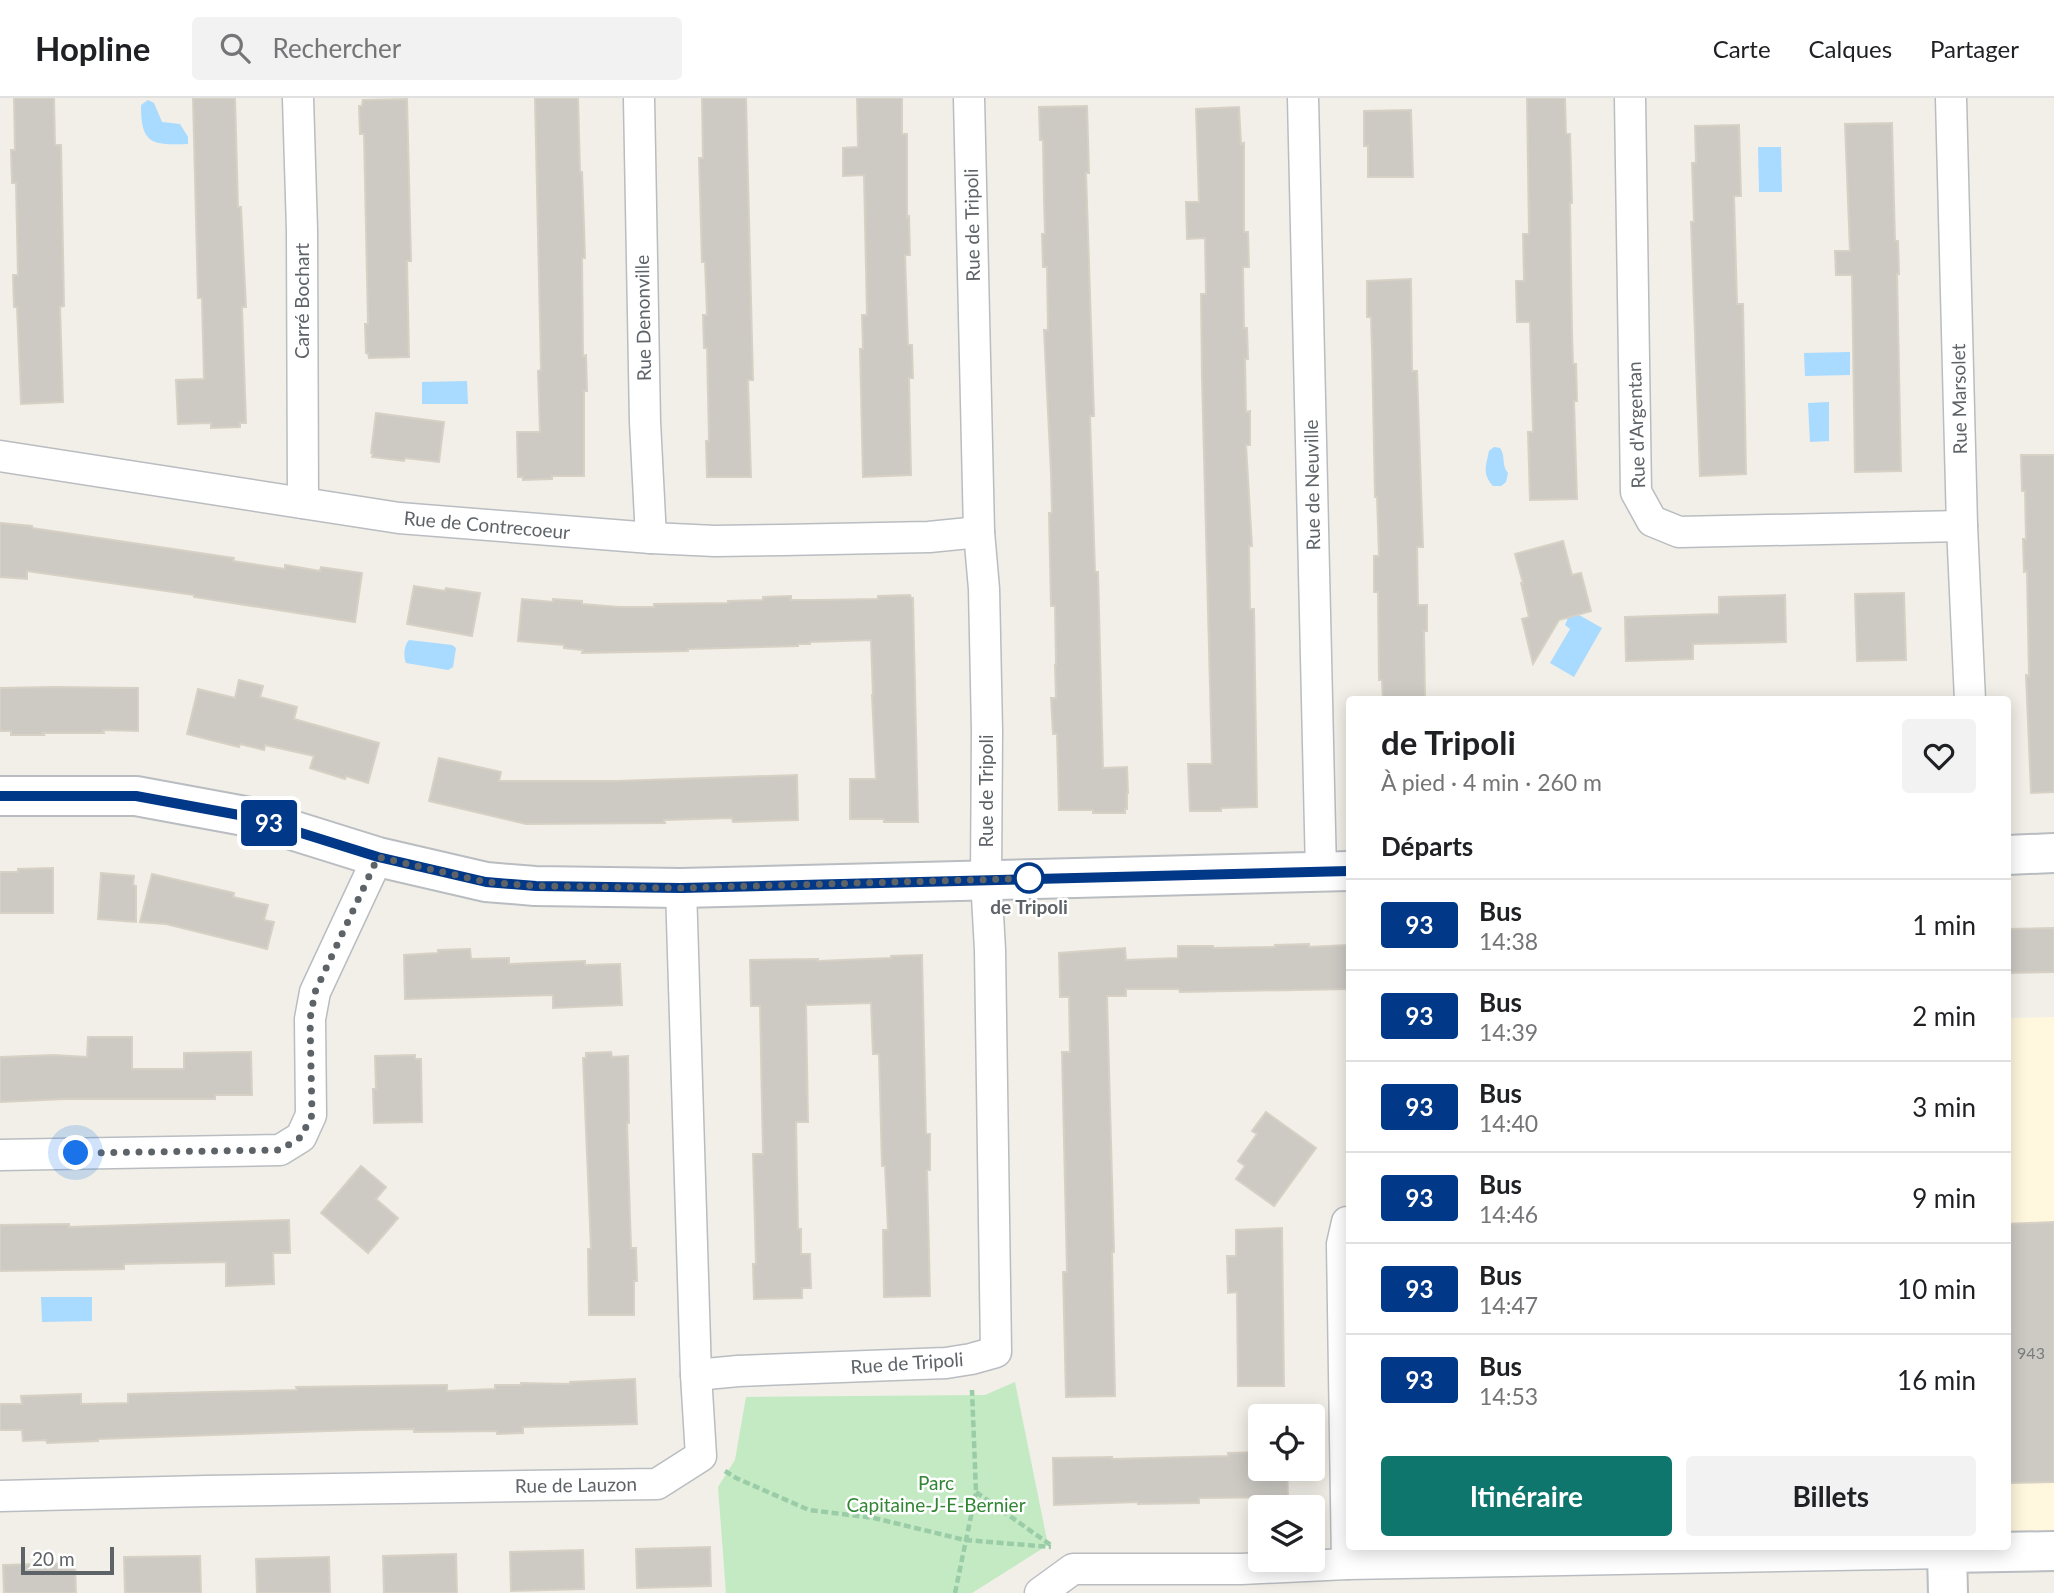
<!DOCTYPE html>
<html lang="fr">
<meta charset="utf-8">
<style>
:root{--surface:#fff;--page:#f2f2f2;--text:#202124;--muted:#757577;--line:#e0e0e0;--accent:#0f766e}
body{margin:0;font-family:Lato,sans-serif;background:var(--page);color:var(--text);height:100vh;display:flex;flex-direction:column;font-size:26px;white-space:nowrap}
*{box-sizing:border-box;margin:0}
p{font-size:23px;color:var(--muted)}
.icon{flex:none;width:38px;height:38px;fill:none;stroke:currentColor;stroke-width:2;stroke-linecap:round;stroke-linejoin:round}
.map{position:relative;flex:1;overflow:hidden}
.drawer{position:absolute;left:1346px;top:598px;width:665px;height:854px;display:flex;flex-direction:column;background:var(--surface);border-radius:7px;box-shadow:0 4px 18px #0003}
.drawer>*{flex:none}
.badge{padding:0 14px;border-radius:5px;font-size:24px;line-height:46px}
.fabs{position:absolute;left:1248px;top:1306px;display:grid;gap:14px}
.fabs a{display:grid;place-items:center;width:77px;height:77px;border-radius:7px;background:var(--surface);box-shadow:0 4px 18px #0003;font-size:35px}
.scale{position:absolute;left:21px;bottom:18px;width:93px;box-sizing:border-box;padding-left:7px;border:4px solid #5e6368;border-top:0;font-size:19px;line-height:24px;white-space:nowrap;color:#5e6368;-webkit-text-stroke:5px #fff;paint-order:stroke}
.you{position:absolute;width:35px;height:35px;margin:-18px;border:5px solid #fff;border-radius:50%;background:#1a73e8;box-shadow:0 0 0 10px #1a73e833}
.map>.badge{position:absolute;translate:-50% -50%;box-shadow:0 0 0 4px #fff}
h2{padding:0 35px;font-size:26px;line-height:63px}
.round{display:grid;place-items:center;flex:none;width:74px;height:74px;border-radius:7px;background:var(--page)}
.headline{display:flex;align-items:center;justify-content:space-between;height:119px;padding:0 35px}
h1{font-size:33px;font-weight:700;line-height:52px}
.primary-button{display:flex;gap:14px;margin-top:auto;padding:14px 35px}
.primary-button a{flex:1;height:80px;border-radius:7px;background:var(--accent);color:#fff;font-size:28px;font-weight:700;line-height:80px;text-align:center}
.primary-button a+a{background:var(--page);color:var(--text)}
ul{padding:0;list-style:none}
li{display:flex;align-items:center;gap:21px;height:91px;padding:0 35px;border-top:2px solid var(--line)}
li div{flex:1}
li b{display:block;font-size:26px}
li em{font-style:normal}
li .badge{min-width:77px;font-weight:700;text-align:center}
header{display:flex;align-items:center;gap:42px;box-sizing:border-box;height:98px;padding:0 35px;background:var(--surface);border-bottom:2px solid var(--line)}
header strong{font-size:33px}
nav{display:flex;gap:38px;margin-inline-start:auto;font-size:24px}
.search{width:490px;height:63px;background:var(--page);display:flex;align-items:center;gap:18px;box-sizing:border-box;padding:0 24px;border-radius:7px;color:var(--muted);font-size:26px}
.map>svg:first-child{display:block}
.commercial{fill:#fff7de}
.green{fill:#c3eac2}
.water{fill:#a9daff}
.building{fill:#cdcac4;stroke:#d7d1c5;stroke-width:2}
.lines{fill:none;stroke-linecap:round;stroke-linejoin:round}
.minor-casing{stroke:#b9bdc1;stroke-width:33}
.tertiary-casing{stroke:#b9bdc1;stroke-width:42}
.path{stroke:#9acca8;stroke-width:4.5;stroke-dasharray:7 3.5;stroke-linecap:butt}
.minor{stroke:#fff;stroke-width:30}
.tertiary{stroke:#fff;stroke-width:38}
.line-casing{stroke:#fff;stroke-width:16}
.line{stroke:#013888;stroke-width:10}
.walk{stroke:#5e6368;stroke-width:7;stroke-dasharray:0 12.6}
.stop-dot{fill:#fff;stroke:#013888;stroke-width:3.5}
.labels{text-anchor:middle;stroke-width:5;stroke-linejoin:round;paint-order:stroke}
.number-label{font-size:16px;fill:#7a7d7f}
.street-label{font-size:19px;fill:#5e6368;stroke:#fff}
.stop-label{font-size:19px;font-weight:bold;fill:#5e6368;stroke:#fff}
.park-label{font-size:19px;fill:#308633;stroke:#fff}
</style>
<header>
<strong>Hopline</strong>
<div class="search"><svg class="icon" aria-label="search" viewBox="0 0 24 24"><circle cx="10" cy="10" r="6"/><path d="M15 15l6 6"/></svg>Rechercher</div>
<nav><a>Carte</a><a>Calques</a><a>Partager</a></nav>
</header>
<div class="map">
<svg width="2054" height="1495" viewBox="0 0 2054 1495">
<rect width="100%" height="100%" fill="#f1efe7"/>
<polygon class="commercial" points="2054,919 2054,1454 2007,1449 2007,920"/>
<polygon class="green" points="1015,1284 1048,1447 972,1495 726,1495 718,1389 735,1362 746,1299 985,1297"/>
<g class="water">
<path d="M148 2 154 5 162 24 180 26 188 39V46C152 47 141 47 141 7Z"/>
<polygon points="1758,49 1781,49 1782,94 1759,94"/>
<polygon points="1850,254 1850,277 1805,278 1804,255"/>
<polygon points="467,283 468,306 422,306 422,284"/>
<polygon points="1829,304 1829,343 1810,344 1808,305"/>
<path d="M1494 349 1500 350C1506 358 1501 367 1508 375L1506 384 1501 388H1493C1482 376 1486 368 1489 353Z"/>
<polygon points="1579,517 1602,530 1574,579 1550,565 1570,531 1565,527 1568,520"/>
<path d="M409 542 452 547 456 550 453 569 448 572 406 565C403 558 404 547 409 542Z"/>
<polygon points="41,1199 92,1199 92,1223 42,1224"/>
</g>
<g class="building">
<polygon points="14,0 54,0 55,47 61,47 64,208 60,209 63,304 21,306 17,209 14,209 13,177 18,177 16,85 12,85 11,52 15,52"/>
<polygon points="193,0 235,0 238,109 241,109 246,209 242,209 246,325 240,325 240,329 211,330 211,325 178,326 176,282 204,281 202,200 198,200"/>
<polygon points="535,0 578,0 580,74 582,74 584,128 585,160 582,160 583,258 586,257 587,293 584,293 584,378 552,378 552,381 523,382 523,379 518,379 517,334 540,334 538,273 541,272"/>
<polygon points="702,0 746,0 753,282 748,282 751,379 707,379 706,343 709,343 707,250 704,250 703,217 707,217 705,164 702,164 699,60 703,60"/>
<polygon points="857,0 902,0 902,36 907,36 907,119 909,118 910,157 905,157 908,247 912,247 913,280 909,280 911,377 863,379 860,251 863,251 862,217 867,217 864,77 843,78 843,50 858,49"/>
<polygon points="1527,0 1565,0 1566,36 1570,36 1572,105 1570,105 1572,234 1573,266 1576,266 1577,303 1574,303 1577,401 1530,402 1528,334 1533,334 1530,224 1517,224 1516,183 1524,183 1523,136 1529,136"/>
<polygon points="407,1 411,163 407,163 409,259 369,260 368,255 366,255 365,226 368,226 364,36 360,36 359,8 362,8 363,2"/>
<polygon points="1087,8 1089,75 1086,75 1094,318 1090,318 1095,474 1098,474 1103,670 1127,669 1128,695 1127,695 1127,711 1125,711 1125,715 1093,715 1093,712 1059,712 1057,636 1053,636 1051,600 1056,600 1055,567 1056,567 1055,508 1051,508 1049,415 1052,415 1051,375 1044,232 1048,232 1047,169 1043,169 1042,136 1045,136 1044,101 1043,42 1040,42 1039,9"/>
<polygon points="1239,9 1241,46 1244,45 1244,134 1248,134 1249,169 1243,169 1244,230 1247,230 1248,261 1245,261 1246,314 1250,313 1250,347 1246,347 1252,448 1249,448 1250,511 1254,511 1257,709 1221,710 1221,713 1190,713 1188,666 1212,666 1202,280 1201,196 1206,196 1205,140 1187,141 1186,104 1199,104 1196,11"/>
<polygon points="1411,12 1413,79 1368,79 1368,48 1364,48 1364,13"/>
<polygon points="1892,25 1895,143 1898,143 1899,176 1897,176 1901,373 1855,374 1852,177 1836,177 1835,153 1850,153 1845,26"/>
<polygon points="1739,27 1741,98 1734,98 1737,206 1743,206 1746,376 1700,378 1691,124 1694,124 1692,65 1696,65 1695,28"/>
<polygon points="1411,181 1412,273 1417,273 1423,449 1417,449 1418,507 1427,507 1427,533 1424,533 1425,602 1383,602 1382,582 1379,582 1378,494 1374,494 1374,458 1379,458 1377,399 1375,399 1372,251 1371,219 1367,219 1367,183"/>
<polygon points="376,315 444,324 439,364 405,360 404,363 372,359 373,356 371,355"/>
<polygon points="2021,357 2054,357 2054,694 2031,695 2026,577 2029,578 2028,528 2027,473 2024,474 2023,441 2026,441 2025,393 2022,393"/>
<polygon points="0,425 32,428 32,430 234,460 233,463 285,471 285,467 320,473 321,469 362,475 355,524 194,499 194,497 27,473 27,481 0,479"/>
<polygon points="1563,443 1572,477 1581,475 1591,513 1559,522 1533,566 1522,521 1529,519 1521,485 1523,485 1515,456"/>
<polygon points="414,488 445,493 446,490 480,495 472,538 407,526"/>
<polygon points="1904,495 1906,562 1857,563 1855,496"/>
<polygon points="910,497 911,500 913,500 918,724 884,724 884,721 850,721 850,681 876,681 872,597 873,597 871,542 810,544 810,546 798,546 798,548 688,551 688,553 582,555 583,552 564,550 564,547 518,543 522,501 553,504 553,501 582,503 582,506 619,509 654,509 654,506 728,505 728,503 763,502 763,499 791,498 791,502 819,502 878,501 878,498"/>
<polygon points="1785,497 1786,544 1693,546 1693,561 1626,563 1625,519 1719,516 1719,499"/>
<polygon points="239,582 263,588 260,599 297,609 294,621 379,645 368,685 346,678 345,681 310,670 314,658 265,647 264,652 240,646 239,649 187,636 198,591 235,600"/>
<polygon points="54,589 138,590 138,633 103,632 104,635 43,635 44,637 11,637 11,633 0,633 0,590"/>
<polygon points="439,660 501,674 499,683 617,683 797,677 798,722 733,724 732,720 664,722 665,725 526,726 429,703"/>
<polygon points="53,770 53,815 0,815 0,774 18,774 18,771"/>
<polygon points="101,775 134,778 133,787 136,788 136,824 98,821"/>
<polygon points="152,776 234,795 233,799 268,807 264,822 274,824 267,851 166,826 140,824"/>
<polygon points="2054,830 2054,874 2007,875 2007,831"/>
<polygon points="1309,846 1309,849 1347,847 1348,891 1180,894 1179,891 1126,891 1126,898 1107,898 1114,1154 1112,1154 1115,1298 1066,1299 1063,1174 1067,1174 1062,954 1070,954 1069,899 1060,899 1059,855 1125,850 1126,862 1178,860 1178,848 1213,848 1213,850 1275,849 1275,847"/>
<polygon points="470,851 471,861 509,860 509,866 585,863 585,867 620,866 622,907 553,910 553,897 405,901 404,857 438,855 438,852"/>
<polygon points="922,857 926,1036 930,1036 930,1072 927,1072 930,1198 884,1199 883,1132 888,1132 885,1068 882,1068 879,956 873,956 871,905 806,907 808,1024 796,1024 798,1131 801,1131 801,1156 810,1156 811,1190 802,1190 802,1200 754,1201 753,1166 756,1166 753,1056 763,1056 760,908 751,908 750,862 818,861 818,863 891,860 891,858"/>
<polygon points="88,939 132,939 132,971 184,971 184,955 251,954 252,997 215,997 215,1001 65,1001 0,1004 0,959 54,957 87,959"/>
<polygon points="611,954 612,959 628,958 629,1025 627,1025 631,1150 636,1150 637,1183 634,1183 634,1217 589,1217 588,1151 591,1151 583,960 586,960 586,955"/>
<polygon points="415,957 415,961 421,961 422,1024 374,1025 373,991 376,991 375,958"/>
<polygon points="1266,1014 1316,1050 1274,1108 1236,1081 1245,1068 1238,1063 1257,1036 1252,1033"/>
<polygon points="361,1068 386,1089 376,1101 398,1120 368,1155 321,1115"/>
<polygon points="289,1122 290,1155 273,1155 274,1186 226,1188 226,1164 124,1166 124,1171 0,1173 0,1127 69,1126 69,1129"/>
<polygon points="2054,1124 2054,1384 2007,1385 2007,1126"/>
<polygon points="1282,1130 1284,1288 1238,1288 1237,1194 1228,1195 1227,1158 1236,1158 1236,1132"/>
<polygon points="635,1281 637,1326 523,1329 523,1335 497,1336 497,1333 414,1334 414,1331 358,1332 98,1341 98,1343 47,1345 46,1342 23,1343 22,1332 0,1332 0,1306 22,1306 21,1298 81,1296 81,1306 128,1305 128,1296 297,1292 296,1289 447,1287 447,1293 495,1291 495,1287 521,1287 521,1285 570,1286 570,1284"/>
<polygon points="1260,1354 1260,1370 1287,1370 1288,1399 1199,1400 1199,1405 1138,1406 1138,1404 1054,1407 1053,1360 1112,1359 1112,1361 1228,1358 1228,1355"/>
<polygon points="710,1449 711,1488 637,1490 636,1451"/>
<polygon points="583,1452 584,1491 511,1493 510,1454"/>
<polygon points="456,1456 457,1495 384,1495 383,1458"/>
<polygon points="200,1458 201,1495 125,1495 124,1459"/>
<polygon points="329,1459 330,1495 257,1495 256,1461"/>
<polygon points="75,1465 76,1495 4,1495 3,1467"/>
</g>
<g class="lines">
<g class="minor-casing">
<g id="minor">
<polyline points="298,0 302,132 303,405"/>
<polyline points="639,0 645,324 651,440"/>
<polyline points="1303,0 1321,774"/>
<polyline points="1630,0 1636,394 1652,423 1679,434 1962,428"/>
<polyline points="1951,0 1962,428 1970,602"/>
<polyline points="0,358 399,420 651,440 715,443 783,442 929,439 979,434"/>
<polyline points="0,1057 280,1052 301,1039 311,1017 310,921 315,894 378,759"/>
<polyline points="696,1277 738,1273 946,1265 971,1261 996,1254 990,852 986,781 987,633 984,491 979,434 969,0"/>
<polyline points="0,1398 206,1393 657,1386 701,1358 696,1277 681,790"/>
<polyline points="1347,1466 1342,1146 1347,1124 1349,1124"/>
<polyline points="1040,1495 1073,1471 1241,1471 1347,1466 1947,1455 1947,1449"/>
</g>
</g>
<g class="tertiary-casing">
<g id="tertiary">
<polyline points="0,698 136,698 250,719 378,759 486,784 535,788 681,790 1349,773"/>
<polyline points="2007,757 2054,755"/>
<polyline points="1948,1495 1947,1455 2054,1453"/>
</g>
</g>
<g class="path">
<polyline points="725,1373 736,1380 809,1412 874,1420 965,1442 1051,1449"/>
<polyline points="976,1394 1052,1448"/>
<polyline points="955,1495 976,1394 972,1292"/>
</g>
<use href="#minor" class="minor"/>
<use href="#tertiary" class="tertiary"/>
</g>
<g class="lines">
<g class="line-casing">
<polyline id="line" points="0,698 136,698 250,719 378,759 486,784 536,788 681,790 1349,773"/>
</g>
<use href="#line" class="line"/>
<polyline class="walk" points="76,1055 280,1052 301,1039 312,1017 310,921 315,894 378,759 486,784 536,788 681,790 1042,780 1029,780"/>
</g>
<circle class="stop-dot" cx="1029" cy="780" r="14"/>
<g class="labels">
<g class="number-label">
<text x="2031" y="1261">943</text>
</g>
<g class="street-label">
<text transform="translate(972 127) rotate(-91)" y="7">Rue de Tripoli</text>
<text transform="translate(302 203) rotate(-90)" y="7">Carré Bochart</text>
<text transform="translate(643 220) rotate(-91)" y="7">Rue Denonville</text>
<text transform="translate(1959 301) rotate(-91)" y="7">Rue Marsolet</text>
<text transform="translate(1636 327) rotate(-92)" y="7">Rue d'Argentan</text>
<text transform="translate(1312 387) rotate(-91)" y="7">Rue de Neuville</text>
<text transform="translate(487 427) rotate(5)" y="7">Rue de Contrecoeur</text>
<text transform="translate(986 693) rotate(-90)" y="7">Rue de Tripoli</text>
<text transform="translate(907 1265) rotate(-4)" y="7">Rue de Tripoli</text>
<text transform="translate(576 1387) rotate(-1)" y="7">Rue de Lauzon</text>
</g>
<g class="stop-label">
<text x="1029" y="816">de Tripoli</text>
</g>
<g class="park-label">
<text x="936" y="1392">Parc<tspan x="936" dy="22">Capitaine-J-E-Bernier</tspan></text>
</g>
</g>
</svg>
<div class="fabs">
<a><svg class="icon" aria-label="locate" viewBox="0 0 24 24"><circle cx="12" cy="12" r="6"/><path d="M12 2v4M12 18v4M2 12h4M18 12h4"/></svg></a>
<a><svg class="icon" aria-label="layers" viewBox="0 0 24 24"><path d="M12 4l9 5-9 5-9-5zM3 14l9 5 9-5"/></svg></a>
</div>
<div class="scale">20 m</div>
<div class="you" style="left:76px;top:1055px"></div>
<b class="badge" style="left:269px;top:725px;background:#013888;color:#fff">93</b>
<section class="drawer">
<div class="headline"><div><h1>de Tripoli</h1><p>À pied · 4 min · 260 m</p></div><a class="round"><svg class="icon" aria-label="heart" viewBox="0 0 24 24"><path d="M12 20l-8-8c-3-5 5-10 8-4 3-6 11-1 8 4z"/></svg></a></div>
<h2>Départs</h2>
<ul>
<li><span class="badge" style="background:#013888;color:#fff">93</span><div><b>Bus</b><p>14:38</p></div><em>1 min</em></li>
<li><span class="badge" style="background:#013888;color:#fff">93</span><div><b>Bus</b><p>14:39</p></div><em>2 min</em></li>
<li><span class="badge" style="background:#013888;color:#fff">93</span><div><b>Bus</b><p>14:40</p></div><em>3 min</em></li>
<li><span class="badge" style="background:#013888;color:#fff">93</span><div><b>Bus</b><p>14:46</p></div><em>9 min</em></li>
<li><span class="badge" style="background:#013888;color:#fff">93</span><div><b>Bus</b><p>14:47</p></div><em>10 min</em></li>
<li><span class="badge" style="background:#013888;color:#fff">93</span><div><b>Bus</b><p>14:53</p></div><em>16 min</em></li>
</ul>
<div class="primary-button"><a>Itinéraire</a><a>Billets</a></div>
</section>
</div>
